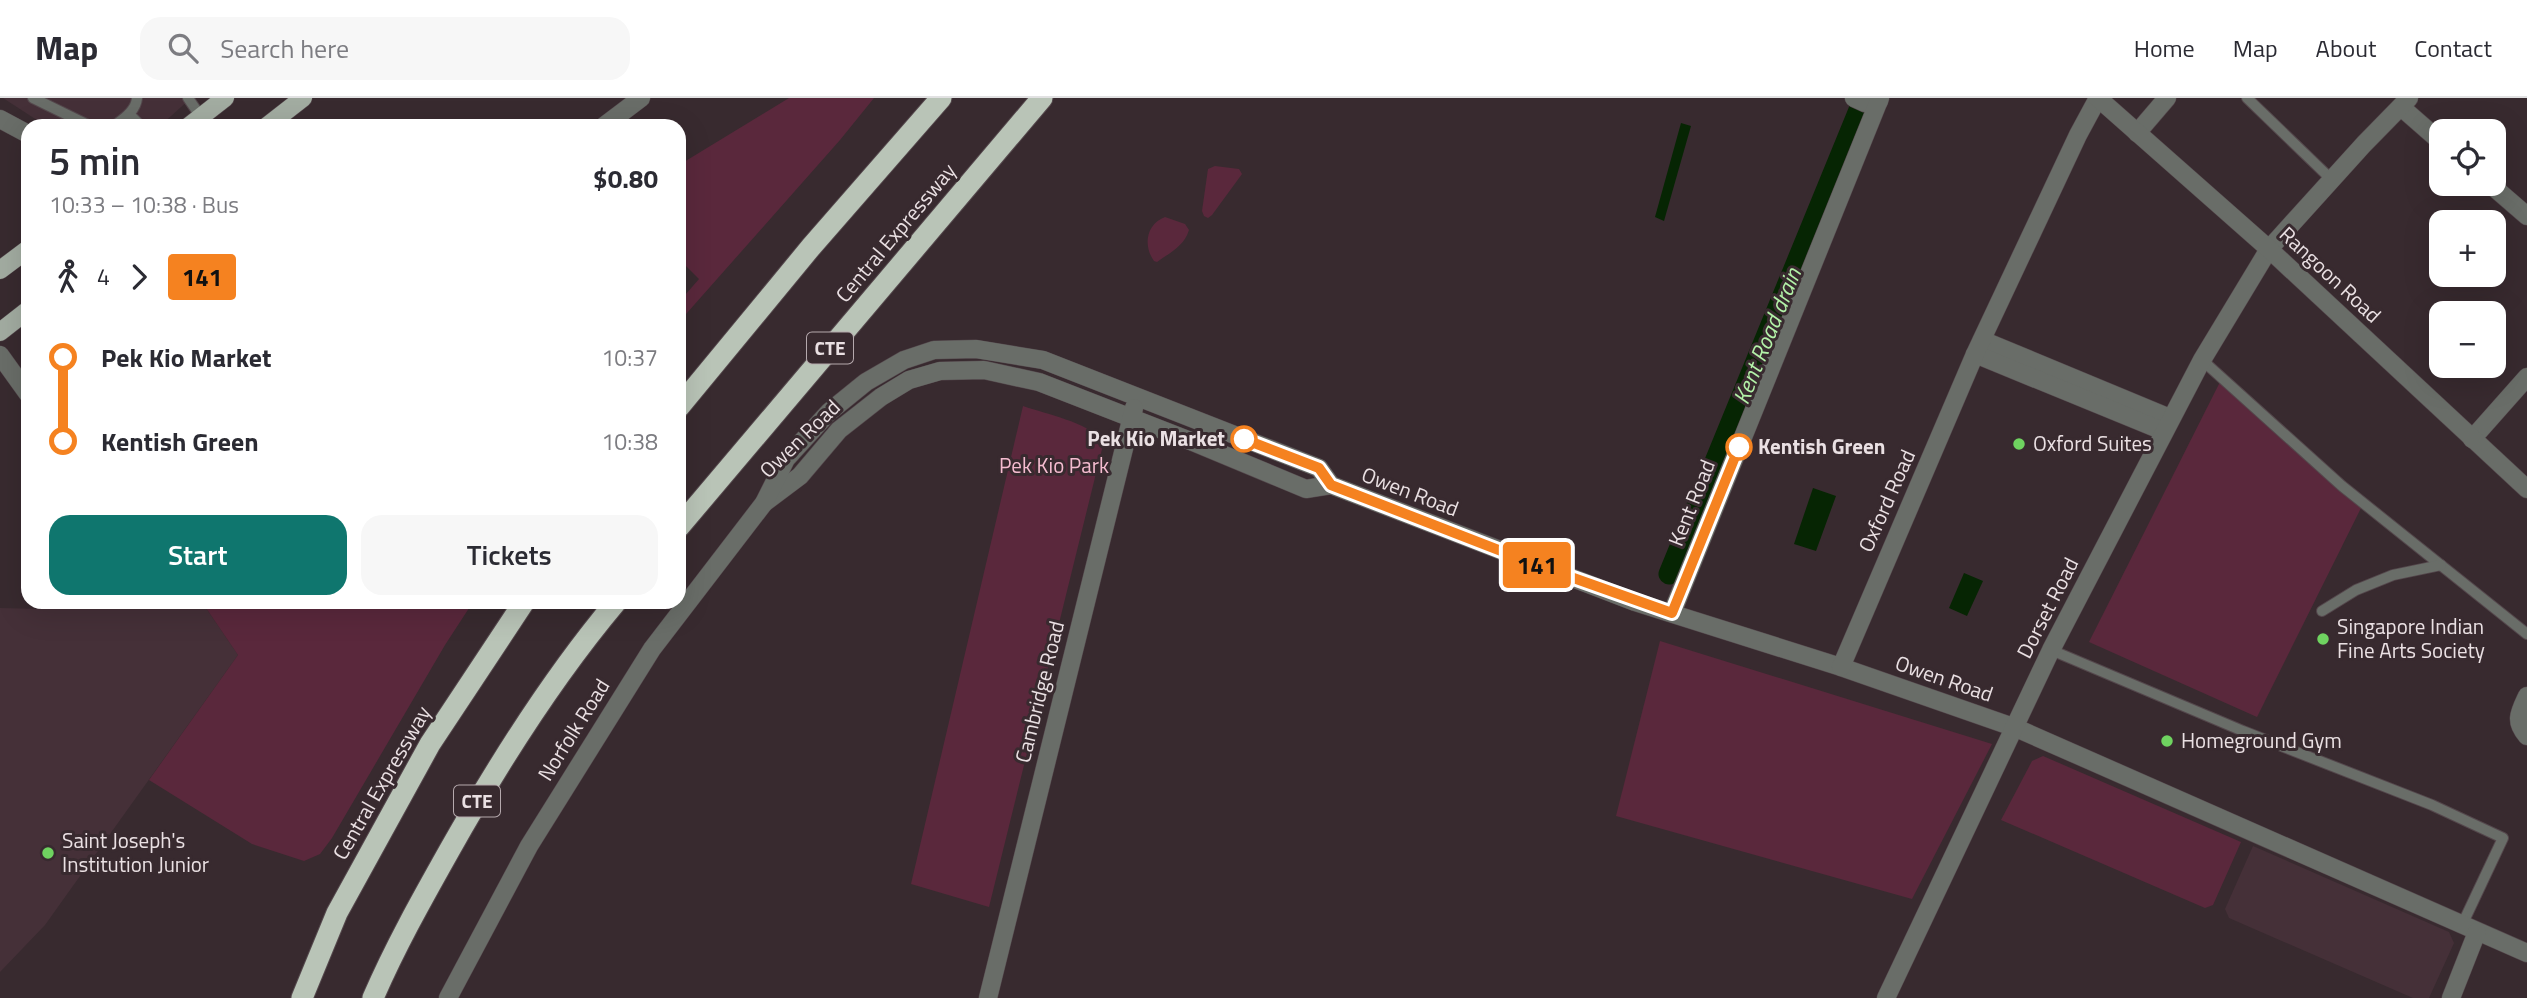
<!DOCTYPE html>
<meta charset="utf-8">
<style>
:root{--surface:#fff;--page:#f7f7f7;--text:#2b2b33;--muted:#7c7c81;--line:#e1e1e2;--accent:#0f766e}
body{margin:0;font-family:"Titillium Web",sans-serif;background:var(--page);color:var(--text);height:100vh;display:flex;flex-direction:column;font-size:26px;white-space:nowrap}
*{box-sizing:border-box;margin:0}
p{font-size:23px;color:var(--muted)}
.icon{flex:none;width:38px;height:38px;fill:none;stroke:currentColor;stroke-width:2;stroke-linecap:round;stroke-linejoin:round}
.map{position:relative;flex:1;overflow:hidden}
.sheet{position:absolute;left:21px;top:21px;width:665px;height:490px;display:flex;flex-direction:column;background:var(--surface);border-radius:21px;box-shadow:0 7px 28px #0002}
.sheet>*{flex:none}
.badge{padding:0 14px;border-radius:5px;font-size:24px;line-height:46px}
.fabs{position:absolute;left:2429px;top:21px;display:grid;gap:14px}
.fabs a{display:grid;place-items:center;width:77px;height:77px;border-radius:14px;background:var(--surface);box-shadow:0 7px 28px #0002;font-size:35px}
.map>.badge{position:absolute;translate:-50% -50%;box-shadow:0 0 0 4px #fff}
.legs{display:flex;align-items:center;gap:10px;height:77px;padding:0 28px;font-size:23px}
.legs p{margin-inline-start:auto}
.summary{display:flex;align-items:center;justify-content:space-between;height:119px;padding:0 28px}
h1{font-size:38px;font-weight:600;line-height:52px}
.button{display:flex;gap:14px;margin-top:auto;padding:14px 28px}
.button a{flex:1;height:80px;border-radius:21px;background:var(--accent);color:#fff;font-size:28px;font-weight:600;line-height:80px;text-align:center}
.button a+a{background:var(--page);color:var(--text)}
ul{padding:0 28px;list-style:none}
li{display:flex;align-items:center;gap:24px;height:84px;font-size:26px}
li i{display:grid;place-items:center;width:10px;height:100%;margin:0 9px;background:currentColor}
li i::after{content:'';width:18px;height:18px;margin:-9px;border:5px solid;border-radius:50%;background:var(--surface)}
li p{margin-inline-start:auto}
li:first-child i{background:linear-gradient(#0000 50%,currentColor 0)}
li:last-child i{background:linear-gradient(currentColor 50%,#0000 0)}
header{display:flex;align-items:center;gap:42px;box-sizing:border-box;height:98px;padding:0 35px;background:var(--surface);border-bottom:2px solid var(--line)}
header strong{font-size:33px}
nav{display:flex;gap:38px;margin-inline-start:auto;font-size:24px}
.search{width:490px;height:63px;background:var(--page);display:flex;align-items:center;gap:18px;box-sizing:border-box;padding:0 24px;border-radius:21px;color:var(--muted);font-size:26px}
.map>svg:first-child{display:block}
.built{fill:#453038}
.green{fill:#5a283c}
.water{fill:#062503}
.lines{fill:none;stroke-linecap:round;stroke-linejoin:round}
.canal{stroke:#062503;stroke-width:21}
.service-casing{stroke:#54474c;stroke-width:12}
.minor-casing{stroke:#54474c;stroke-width:19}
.tertiary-casing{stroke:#54474c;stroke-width:19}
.primary-casing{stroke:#54474c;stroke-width:19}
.motorway-casing{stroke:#54474c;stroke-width:23}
.service{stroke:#696d68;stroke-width:10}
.minor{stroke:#696d68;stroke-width:18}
.tertiary{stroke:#696d68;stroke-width:18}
.primary{stroke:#a2aca1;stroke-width:18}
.motorway{stroke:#b9c4b7;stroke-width:21}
.line-1-casing{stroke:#fff;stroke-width:16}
.line-1{stroke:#f58220;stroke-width:10}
.stop-1-dot{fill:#fff;stroke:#f58220;stroke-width:3.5}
.poi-dot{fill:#6fd360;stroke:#382a2f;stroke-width:2.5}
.labels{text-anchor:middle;stroke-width:6;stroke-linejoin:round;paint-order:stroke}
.shield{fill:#382a2f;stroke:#b5a9ad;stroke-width:2}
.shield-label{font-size:19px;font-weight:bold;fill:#eae0e3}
.street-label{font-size:21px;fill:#eae0e3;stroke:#382a2f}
.stop-label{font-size:21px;font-weight:bold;fill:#eae0e3;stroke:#382a2f;text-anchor:end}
.poi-label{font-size:21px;fill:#eae0e3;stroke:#382a2f;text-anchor:start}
.park-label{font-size:21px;fill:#f5bcd0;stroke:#382a2f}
.water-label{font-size:23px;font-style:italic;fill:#b3f2a8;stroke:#382a2f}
</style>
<header>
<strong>Map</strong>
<div class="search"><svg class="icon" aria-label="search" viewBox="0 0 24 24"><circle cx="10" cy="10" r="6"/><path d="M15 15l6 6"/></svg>Search here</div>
<nav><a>Home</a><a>Map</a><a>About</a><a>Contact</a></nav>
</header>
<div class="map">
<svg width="2527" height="900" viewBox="0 0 2527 900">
<rect width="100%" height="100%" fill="#382a2f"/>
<g class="built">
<polygon points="3,0 191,0 160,28 46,28"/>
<polygon points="101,504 202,504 238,557 45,827 0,874 0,510 42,511"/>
<polygon points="2253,748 2449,834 2454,845 2429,900 2413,900 2229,820 2225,811"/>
</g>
<g class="green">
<polygon points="789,0 874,0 840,42 679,224 679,204 699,181 679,161 679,67"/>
<polygon points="1215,68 1239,71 1242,76 1212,117 1208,120 1204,118 1202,113 1208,71"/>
<path d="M1165 119 1185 126 1189 132C1184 148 1171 154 1157 164L1154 163C1143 148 1146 126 1165 119Z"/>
<polygon points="2220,284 2362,408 2257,619 2089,544"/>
<path d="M1023 308C1049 317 1084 323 1104 343L989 809 911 786Z"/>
<polygon points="202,504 473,504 445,547 332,740 320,756 304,763 252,746 149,682 238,557"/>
<polygon points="1660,543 1992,646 1912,801 1616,718"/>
<polygon points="2043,658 2241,744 2213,807 2205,810 2001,722 2032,663"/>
</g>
<g class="water">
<polygon points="1681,25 1691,28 1664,123 1655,119"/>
<polygon points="1813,390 1836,398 1816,453 1794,446"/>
<polygon points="1964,475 1983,483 1967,518 1949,510"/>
</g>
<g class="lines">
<polyline class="canal" points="1669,476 1864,0"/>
<g class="service-casing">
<g id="service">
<polyline points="33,0 90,28"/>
<polyline points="188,0 201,19"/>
<polyline points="2247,0 2331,81"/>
<polyline points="129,16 141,28"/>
<path d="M114 28C123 21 136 13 137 0"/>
<polyline points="2202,262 2342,388 2527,536"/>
<polyline points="2322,513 2356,492 2393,477 2441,467"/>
<polyline points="2051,552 2243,633 2432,707 2503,740 2462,827"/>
</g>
</g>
<g class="minor-casing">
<g id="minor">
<polyline points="1854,0 1865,5 1879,3"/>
<polyline points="2401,9 2441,44"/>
<polyline points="0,21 28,36"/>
<polyline points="604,28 641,0"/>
<polyline points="2137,35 2167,0"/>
<polyline points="2490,86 2527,118"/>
<polyline points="1982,242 2170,320"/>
<polyline points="1975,256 2163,333"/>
<polyline points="0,257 28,296"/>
<polyline points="2472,341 2527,279"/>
<polyline points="764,405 800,378 839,332 881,299 909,282 940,273 984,272 1039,284 1193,344 1306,391 1331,387 1635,504 1841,569 2016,630 2527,855"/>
<polyline points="1672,515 1880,0"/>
<polyline points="1841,569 1975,256 2078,37 2098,0"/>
<path d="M2527 598C2519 615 2514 623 2527 638"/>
<polyline points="448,900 529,748 652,551 764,405 786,361 829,314 866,284 904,262 934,252 976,251 1043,262 1319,370 1331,387"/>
<polyline points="988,900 1134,310"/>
<polyline points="1886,900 2051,552 2202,262 2269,151 2364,46 2409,0"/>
<polyline points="2451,900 2477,834"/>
</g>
</g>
<g class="tertiary-casing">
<polyline id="tertiary" points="2098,0 2269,151 2527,391"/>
</g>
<g class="primary-casing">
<g id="primary">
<polyline points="189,28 225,0"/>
<polyline points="267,28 303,0"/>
<polyline points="0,172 28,151"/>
<polyline points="0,234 28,212"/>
</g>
</g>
<g class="motorway-casing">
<g id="motorway">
<polyline points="679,309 811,149 941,0"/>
<polyline points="679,429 1042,0"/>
<polyline points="302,900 337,815 430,646 524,504"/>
<path d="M373 900C395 849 422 801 449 753 498 666 552 580 616 504"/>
</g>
</g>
<use href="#service" class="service"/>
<use href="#minor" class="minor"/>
<use href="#tertiary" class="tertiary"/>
<use href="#primary" class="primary"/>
<use href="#motorway" class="motorway"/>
</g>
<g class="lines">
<g class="line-1-casing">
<polyline id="line-1" points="1244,341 1319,370 1331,387 1537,467 1672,515 1739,349"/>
</g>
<use href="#line-1" class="line-1"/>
</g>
<g class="stop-1-dot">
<circle cx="1244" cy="341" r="12"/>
<circle cx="1739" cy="349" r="12"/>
</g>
<g class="poi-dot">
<circle cx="2019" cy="346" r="7"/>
<circle cx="2323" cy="541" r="7"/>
<circle cx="2167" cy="643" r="7"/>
<circle cx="48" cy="755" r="7"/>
</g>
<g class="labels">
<g class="shield">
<rect x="807" y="234.5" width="46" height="31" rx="5"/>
<rect x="454" y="687.5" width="46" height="31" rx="5"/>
</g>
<g class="shield-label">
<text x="830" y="257">CTE</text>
<text x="477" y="710">CTE</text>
</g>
<g class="street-label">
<text transform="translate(896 135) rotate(-50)" y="7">Central Expressway</text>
<text transform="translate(2330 177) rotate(43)" y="7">Rangoon Road</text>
<text transform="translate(800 341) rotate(-44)" y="7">Owen Road</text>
<text transform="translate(1410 394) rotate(21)" y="7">Owen Road</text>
<text transform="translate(1887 403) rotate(-66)" y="7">Oxford Road</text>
<text transform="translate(1692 405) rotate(-68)" y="7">Kent Road</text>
<text transform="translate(2048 510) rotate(-63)" y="7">Dorset Road</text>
<text transform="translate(1944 581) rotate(19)" y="7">Owen Road</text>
<text transform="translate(1040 594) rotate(-76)" y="7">Cambridge Road</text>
<text transform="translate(574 632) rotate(-58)" y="7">Norfolk Road</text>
<text transform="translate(382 685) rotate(-60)" y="7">Central Expressway</text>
</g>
<g class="stop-label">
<text x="1225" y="348">Pek Kio Market</text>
<text x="1758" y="356" text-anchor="start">Kentish Green</text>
</g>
<g class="poi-label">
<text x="2033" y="353">Oxford Suites</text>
<text x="2337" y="536">Singapore Indian<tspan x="2337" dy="24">Fine Arts Society</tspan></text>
<text x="2181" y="650">Homeground Gym</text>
<text x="62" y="750">Saint Joseph's<tspan x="62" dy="24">Institution Junior</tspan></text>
</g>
<g class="park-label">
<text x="1054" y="375">Pek Kio Park</text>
</g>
<g class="water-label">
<text transform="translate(1767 238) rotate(-68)" y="8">Kent Road drain</text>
</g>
</g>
</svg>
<div class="fabs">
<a><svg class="icon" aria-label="locate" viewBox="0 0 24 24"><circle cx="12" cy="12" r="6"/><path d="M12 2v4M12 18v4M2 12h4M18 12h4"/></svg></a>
<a>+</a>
<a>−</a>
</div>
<b class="badge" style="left:1537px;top:467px;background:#f58220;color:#111">141</b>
<section class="sheet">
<div class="summary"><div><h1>5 min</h1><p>10:33 – 10:38 · Bus</p></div><b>$0.80</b></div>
<div class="legs"><svg class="icon" aria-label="walk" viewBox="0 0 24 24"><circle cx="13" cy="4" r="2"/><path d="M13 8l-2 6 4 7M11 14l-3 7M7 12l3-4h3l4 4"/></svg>4<svg class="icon" aria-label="forward" viewBox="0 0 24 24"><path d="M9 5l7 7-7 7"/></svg><b class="badge" style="background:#f58220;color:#111">141</b></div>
<ul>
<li><i style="color:#f58220"></i><b>Pek Kio Market</b><p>10:37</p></li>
<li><i style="color:#f58220"></i><b>Kentish Green</b><p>10:38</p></li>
</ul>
<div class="button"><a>Start</a><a>Tickets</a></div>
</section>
</div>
